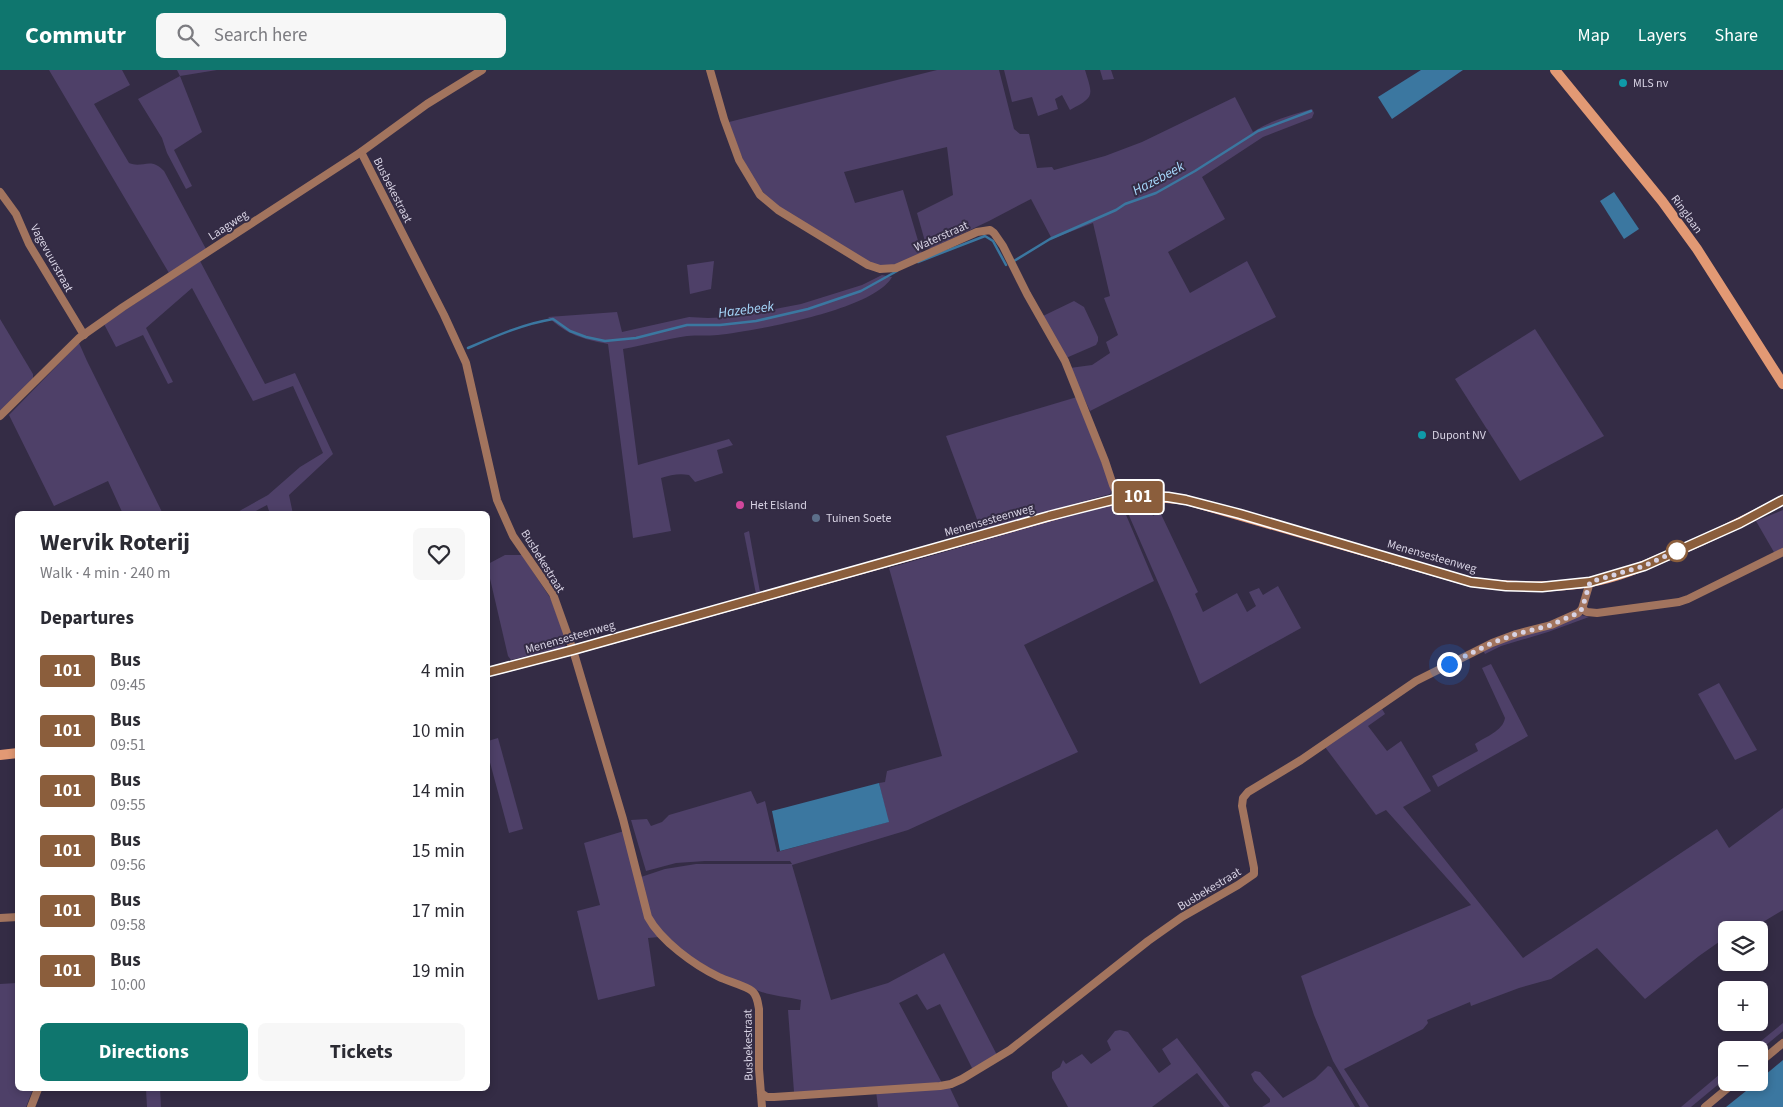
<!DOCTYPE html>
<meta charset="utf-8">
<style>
:root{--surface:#fff;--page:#f7f7f7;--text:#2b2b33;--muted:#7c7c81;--accent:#0f766e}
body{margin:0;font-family:"Source Sans 3",sans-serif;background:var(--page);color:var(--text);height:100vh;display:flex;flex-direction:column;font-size:19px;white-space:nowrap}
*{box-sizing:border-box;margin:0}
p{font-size:16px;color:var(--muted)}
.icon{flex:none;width:28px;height:28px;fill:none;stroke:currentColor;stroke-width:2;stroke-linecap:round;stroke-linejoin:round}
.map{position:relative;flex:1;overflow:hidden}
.side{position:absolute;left:15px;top:441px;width:475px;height:580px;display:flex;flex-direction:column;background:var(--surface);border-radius:8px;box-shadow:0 2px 8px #0003}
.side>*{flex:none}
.badge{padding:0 10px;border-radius:4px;font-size:18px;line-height:32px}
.tools{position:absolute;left:1718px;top:851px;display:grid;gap:10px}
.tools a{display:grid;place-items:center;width:50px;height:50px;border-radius:8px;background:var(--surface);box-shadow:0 2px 8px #0003;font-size:25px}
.you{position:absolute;width:25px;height:25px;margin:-12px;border:4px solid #fff;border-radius:50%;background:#1a73e8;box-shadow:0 0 0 8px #1a73e833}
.map>.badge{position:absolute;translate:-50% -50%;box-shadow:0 0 0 2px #fff}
h2{padding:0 25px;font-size:19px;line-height:45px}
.round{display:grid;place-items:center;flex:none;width:52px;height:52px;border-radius:8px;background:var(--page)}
.overview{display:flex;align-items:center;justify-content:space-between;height:85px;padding:0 25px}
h1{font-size:24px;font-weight:700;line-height:38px}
.action{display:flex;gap:10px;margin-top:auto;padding:10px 25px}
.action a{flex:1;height:58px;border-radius:8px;background:var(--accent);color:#fff;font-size:20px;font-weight:700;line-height:58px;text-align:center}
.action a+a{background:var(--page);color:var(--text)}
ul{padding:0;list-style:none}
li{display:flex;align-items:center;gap:15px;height:60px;padding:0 25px}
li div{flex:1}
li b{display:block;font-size:19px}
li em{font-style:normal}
li .badge{min-width:55px;font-weight:700;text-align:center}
header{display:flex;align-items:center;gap:30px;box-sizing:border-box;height:70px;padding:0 25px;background:var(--accent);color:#fff}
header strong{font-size:24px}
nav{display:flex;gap:28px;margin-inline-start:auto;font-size:18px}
.search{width:350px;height:45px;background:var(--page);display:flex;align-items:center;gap:12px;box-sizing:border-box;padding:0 18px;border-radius:8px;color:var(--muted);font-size:19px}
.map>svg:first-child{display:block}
.green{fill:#4e4068}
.water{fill:#3b77a0}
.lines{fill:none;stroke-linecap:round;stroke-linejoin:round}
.stream{stroke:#3b77a0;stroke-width:2.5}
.street{stroke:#a2745e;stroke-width:8}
.secondary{stroke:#e29974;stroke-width:10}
.line-casing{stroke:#fff;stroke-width:11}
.line{stroke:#8b5e3c;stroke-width:8}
.walk{stroke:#d8d3e4;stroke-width:5;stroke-dasharray:0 9}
.culture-dot{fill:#0f9aa8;stroke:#342c45;stroke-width:2}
.hotel-dot{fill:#d1479c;stroke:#342c45;stroke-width:2}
.service-dot{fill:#5c6f8a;stroke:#342c45;stroke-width:2}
.stop-dot{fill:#fff;stroke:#8b5e3c;stroke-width:2.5}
.labels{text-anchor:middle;stroke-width:4;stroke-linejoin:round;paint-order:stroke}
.poi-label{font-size:12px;fill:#d8d3e4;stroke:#342c45;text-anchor:start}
.street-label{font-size:12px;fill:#d8d3e4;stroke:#342c45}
.water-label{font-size:14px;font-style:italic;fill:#a7d8fc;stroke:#342c45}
</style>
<header>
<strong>Commutr</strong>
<div class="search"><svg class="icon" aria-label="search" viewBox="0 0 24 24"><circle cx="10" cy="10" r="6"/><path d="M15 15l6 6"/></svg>Search here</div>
<nav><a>Map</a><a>Layers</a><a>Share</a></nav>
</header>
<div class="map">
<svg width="1783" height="1037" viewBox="0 0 1783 1037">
<rect width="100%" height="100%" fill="#342c45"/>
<g class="green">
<path d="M49 0H122L130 15 94 34 129 93C143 99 150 86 164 101L206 179 169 203Z"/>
<polygon points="177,0 217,0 180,6 202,62 174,80 192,116 186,119 167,83 162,68 138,29 180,6"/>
<path d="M937 0H999L1014 59 1020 64H1029L1037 98 1052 97 1054 100 1105 86 1142 72 1235 27 1253 62C1271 50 1292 45 1312 39L1314 43 1312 48 1263 67 1202 107 1225 149 1168 182 1190 223 1247 191 1276 247 1090 341 1070 298 1092 295 1110 283 1106 272 1118 265 1104 228 1110 226 1093 153 1052 169 1031 129 989 151 930 179 926 175 917 143 953 125 947 77 844 102 855 133 903 120 922 184 902 194 877 197 776 136C750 112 740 84 729 52Z"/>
<path d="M1004 0H1085C1093 26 1095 27 1070 40L1062 25 1055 29 1058 39 1038 46 1032 27 1012 32Z"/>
<polygon points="1100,0 1111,0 1114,9 1103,10"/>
<polygon points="200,191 265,314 295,303 333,384 289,425 293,444 270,444 267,435 250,444 234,444 268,425 300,397 323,383 293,316 253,331 192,218 146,258 173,312 168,314 143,265 116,277 104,254"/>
<polygon points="714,191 711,219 690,224 687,195"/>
<path d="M882 205 892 207C874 240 754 261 718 265 708 266 697 265 687 266 666 269 644 275 623 279L638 395 729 369 733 375 717 380 723 403 695 412 689 405C679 403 671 405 661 408L671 461 633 468 608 274C583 269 567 265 548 247L617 242 622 262 689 247 708 248 734 247 801 234 862 215Z"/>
<polygon points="1074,231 1084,237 1098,267 1098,271 1096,275 1066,288 1043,246"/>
<polygon points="0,249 33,304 33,311 0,341"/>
<polygon points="1535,259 1604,366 1520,411 1455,309"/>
<polygon points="79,273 87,291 163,444 123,444 108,411 54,436 9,345"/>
<polygon points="1077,327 1112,420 1110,424 981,460 946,366"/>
<polygon points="1147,430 1153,446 1160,442 1198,522 1195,524 1203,542 1237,523 1247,542 1256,536 1249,522 1259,518 1263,525 1278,516 1301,558 1200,614 1171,542 1124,434"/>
<path d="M1121 433 1154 511 1024 575 1078 682 908 760 792 795 831 930 888 913 944 883 997 985 973 1000 940 934 927 940 917 924 899 933 942 1013 794 1022 788 940H800L801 930C787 927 772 926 759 921 725 909 675 882 653 852 647 842 644 819 641 807L665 799 696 794H792L790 791H705L676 793 646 801 631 750 647 749 651 756 662 752 669 745 751 721 757 734 765 731 777 782 888 752 879 713 885 712 887 701 942 686 889 498 1055 450Z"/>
<polygon points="1783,440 1783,479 1775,484 1756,451"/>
<polygon points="749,461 760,522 756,524 744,463"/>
<polygon points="505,485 522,485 551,529 566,570 564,577 511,590 508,586 488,500 488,494"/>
<polygon points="1581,545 1589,547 1548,562 1501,576 1485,584 1483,580 1503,571"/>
<path d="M1491 594 1528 666 1438 717 1432 706 1478 681 1475 674C1485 667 1503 661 1505 648L1482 598Z"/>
<polygon points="1719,613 1757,680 1735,690 1698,624"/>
<polygon points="1382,639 1385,644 1368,656 1387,681 1401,671 1431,721 1403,737 1523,888 1717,759 1729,778 1783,738 1783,840 1753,858 1749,851 1736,860 1726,860 1726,867 1699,886 1645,929 1597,878 1551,909 1519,918 1471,936 1470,932 1427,950 1428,953 1423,959 1344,999 1369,1037 1360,1037 1333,991 1314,945 1301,906 1471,835 1386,740 1376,745 1325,677"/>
<polygon points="498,668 523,759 509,763 488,685 488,671"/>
<polygon points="624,761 639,821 659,867 648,868 655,916 598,930 577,841 600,835 584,773"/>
<polygon points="17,913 18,1019 33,1019 26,1037 0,1037 0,914"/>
<polygon points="1783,953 1783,961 1759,981 1759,980 1750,980"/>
<polygon points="1120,960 1128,962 1159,1003 1171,994 1162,979 1177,968 1230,1037 1224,1037 1197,1003 1152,1037 1068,1037 1052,1008 1052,1002 1060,997 1063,990 1066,994 1082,984 1091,994 1111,980 1107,971 1115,961"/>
<polygon points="1328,996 1331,997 1355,1037 1262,1037 1270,1032 1270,1029 1254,1011 1251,1004 1255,1001 1260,1002 1283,1028 1315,1009"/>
<polygon points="1726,999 1726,1008 1691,1037 1681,1037"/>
<polygon points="947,1017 950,1018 959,1037 878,1037 876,1021"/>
<polygon points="146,1019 160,1019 161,1037 147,1037"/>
</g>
<g class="water">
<polygon points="1421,0 1463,0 1392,49 1378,27"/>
<polygon points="1614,122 1639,159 1624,169 1600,131"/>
<polygon points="879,713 889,752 780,781 772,741"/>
<polygon points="1783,990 1783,1037 1726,1037 1756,1013 1759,1012 1759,1010"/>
</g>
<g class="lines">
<g class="stream">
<polyline points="1014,191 1050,169 1116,140 1125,134 1156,123 1195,101 1258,61 1311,41"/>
<polyline points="918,192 985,166 993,171 1006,195"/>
<path d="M468 278C496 266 523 254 553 249L570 261 586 267 605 271 636 268 687 255H720L756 251 808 239 861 221 897 201"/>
</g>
<g class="street">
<polyline points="710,0 724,49 739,90 760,125 778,140 868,195 880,199 896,198 977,162 990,160 994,163 1003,176 1027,224 1065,291 1105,391 1113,415 1120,428"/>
<path d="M361 82 444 245 466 293 497 430 513 466 553 524 573 580 623 749 648 847C661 871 694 895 719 907 727 911 746 916 752 921 757 925 758 933 759 939V999L762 1037"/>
<polyline points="0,122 16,144 29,174 84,265"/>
<polyline points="0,346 79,268 123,237 361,82 427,34 482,0"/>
<polyline points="1582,539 1587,542 1597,543 1679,532 1688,529 1783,482"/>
<polyline points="0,848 18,847"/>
<polyline points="1759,993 1783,973"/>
<polyline points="761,1023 767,1027 774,1027 940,1016 951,1014 962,1009 1010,980 1148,871 1182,847 1238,815 1254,804 1254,798 1242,736 1243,728 1248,722 1301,690 1416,611 1492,573 1516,564 1551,555 1578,543 1582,539 1590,512"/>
<polyline points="31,1037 38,1019"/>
<polyline points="1705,1037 1735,1012"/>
</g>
<g class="secondary">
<polyline points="1555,0 1662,131 1697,179 1783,314"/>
<path d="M488 602 573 580 1087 436C1124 427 1148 425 1186 430L1471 512C1510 517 1550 519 1590 512 1620 507 1648 494 1676 482 1713 466 1748 449 1783 430"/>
<polyline points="0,685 18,683"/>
</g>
</g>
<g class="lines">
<g class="line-casing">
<polyline id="line" points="488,602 573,580 1049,446 1120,428 1144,426 1168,427 1186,430 1240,444 1471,512 1506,516 1542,517 1590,512 1644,496 1740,453 1783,430"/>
</g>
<use href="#line" class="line"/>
<polyline class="walk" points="1449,594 1492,573 1516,564 1551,555 1578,543 1582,539 1590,512 1644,496 1679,480 1677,481"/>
</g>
<g class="culture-dot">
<circle cx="1623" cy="13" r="5"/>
<circle cx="1422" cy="365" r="5"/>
</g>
<circle class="hotel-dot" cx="740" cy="435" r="5"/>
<circle class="service-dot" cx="816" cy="448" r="5"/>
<circle class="stop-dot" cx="1677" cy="481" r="10"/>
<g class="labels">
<g class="poi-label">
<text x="1633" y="17">MLS nv</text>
<text x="1432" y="369">Dupont NV</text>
<text x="750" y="439">Het Elsland</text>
<text x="826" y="452">Tuinen Soete</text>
</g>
<g class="street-label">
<text transform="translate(393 120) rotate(63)" y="4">Busbekestraat</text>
<text transform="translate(1687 144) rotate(54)" y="4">Ringlaan</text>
<text transform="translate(228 155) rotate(-33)" y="4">Laagweg</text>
<text transform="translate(941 166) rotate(-24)" y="4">Waterstraat</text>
<text transform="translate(52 188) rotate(61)" y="4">Vagevuurstraat</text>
<text transform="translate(989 450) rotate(-16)" y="4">Menensesteenweg</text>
<text transform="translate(1432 486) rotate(16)" y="4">Menensesteenweg</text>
<text transform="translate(543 491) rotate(58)" y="4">Busbekestraat</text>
<text transform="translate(570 567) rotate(-16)" y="4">Menensesteenweg</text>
<text transform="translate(1209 819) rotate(-31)" y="4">Busbekestraat</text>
<text transform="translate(748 975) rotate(-91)" y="4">Busbekestraat</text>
</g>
<g class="water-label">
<text transform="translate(1158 108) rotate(-28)" y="5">Hazebeek</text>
<text transform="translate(746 239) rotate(-7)" y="5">Hazebeek</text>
</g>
</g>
</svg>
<div class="tools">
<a><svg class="icon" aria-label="layers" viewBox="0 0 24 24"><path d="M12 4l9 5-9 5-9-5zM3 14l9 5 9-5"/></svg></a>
<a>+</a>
<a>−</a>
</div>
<div class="you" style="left:1449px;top:594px"></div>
<b class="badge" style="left:1138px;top:427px;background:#8b5e3c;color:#fff">101</b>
<section class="side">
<div class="overview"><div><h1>Wervik Roterij</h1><p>Walk · 4 min · 240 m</p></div><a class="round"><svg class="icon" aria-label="heart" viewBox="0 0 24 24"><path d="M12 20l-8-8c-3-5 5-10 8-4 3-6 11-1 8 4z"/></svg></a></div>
<h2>Departures</h2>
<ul>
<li><span class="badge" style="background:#8b5e3c;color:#fff">101</span><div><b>Bus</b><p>09:45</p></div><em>4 min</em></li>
<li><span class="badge" style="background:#8b5e3c;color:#fff">101</span><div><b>Bus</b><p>09:51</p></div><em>10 min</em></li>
<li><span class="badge" style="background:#8b5e3c;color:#fff">101</span><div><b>Bus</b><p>09:55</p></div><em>14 min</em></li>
<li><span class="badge" style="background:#8b5e3c;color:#fff">101</span><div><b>Bus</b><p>09:56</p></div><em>15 min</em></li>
<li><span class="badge" style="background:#8b5e3c;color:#fff">101</span><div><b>Bus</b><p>09:58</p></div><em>17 min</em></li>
<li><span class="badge" style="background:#8b5e3c;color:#fff">101</span><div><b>Bus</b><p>10:00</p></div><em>19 min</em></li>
</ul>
<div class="action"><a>Directions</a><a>Tickets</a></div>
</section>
</div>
